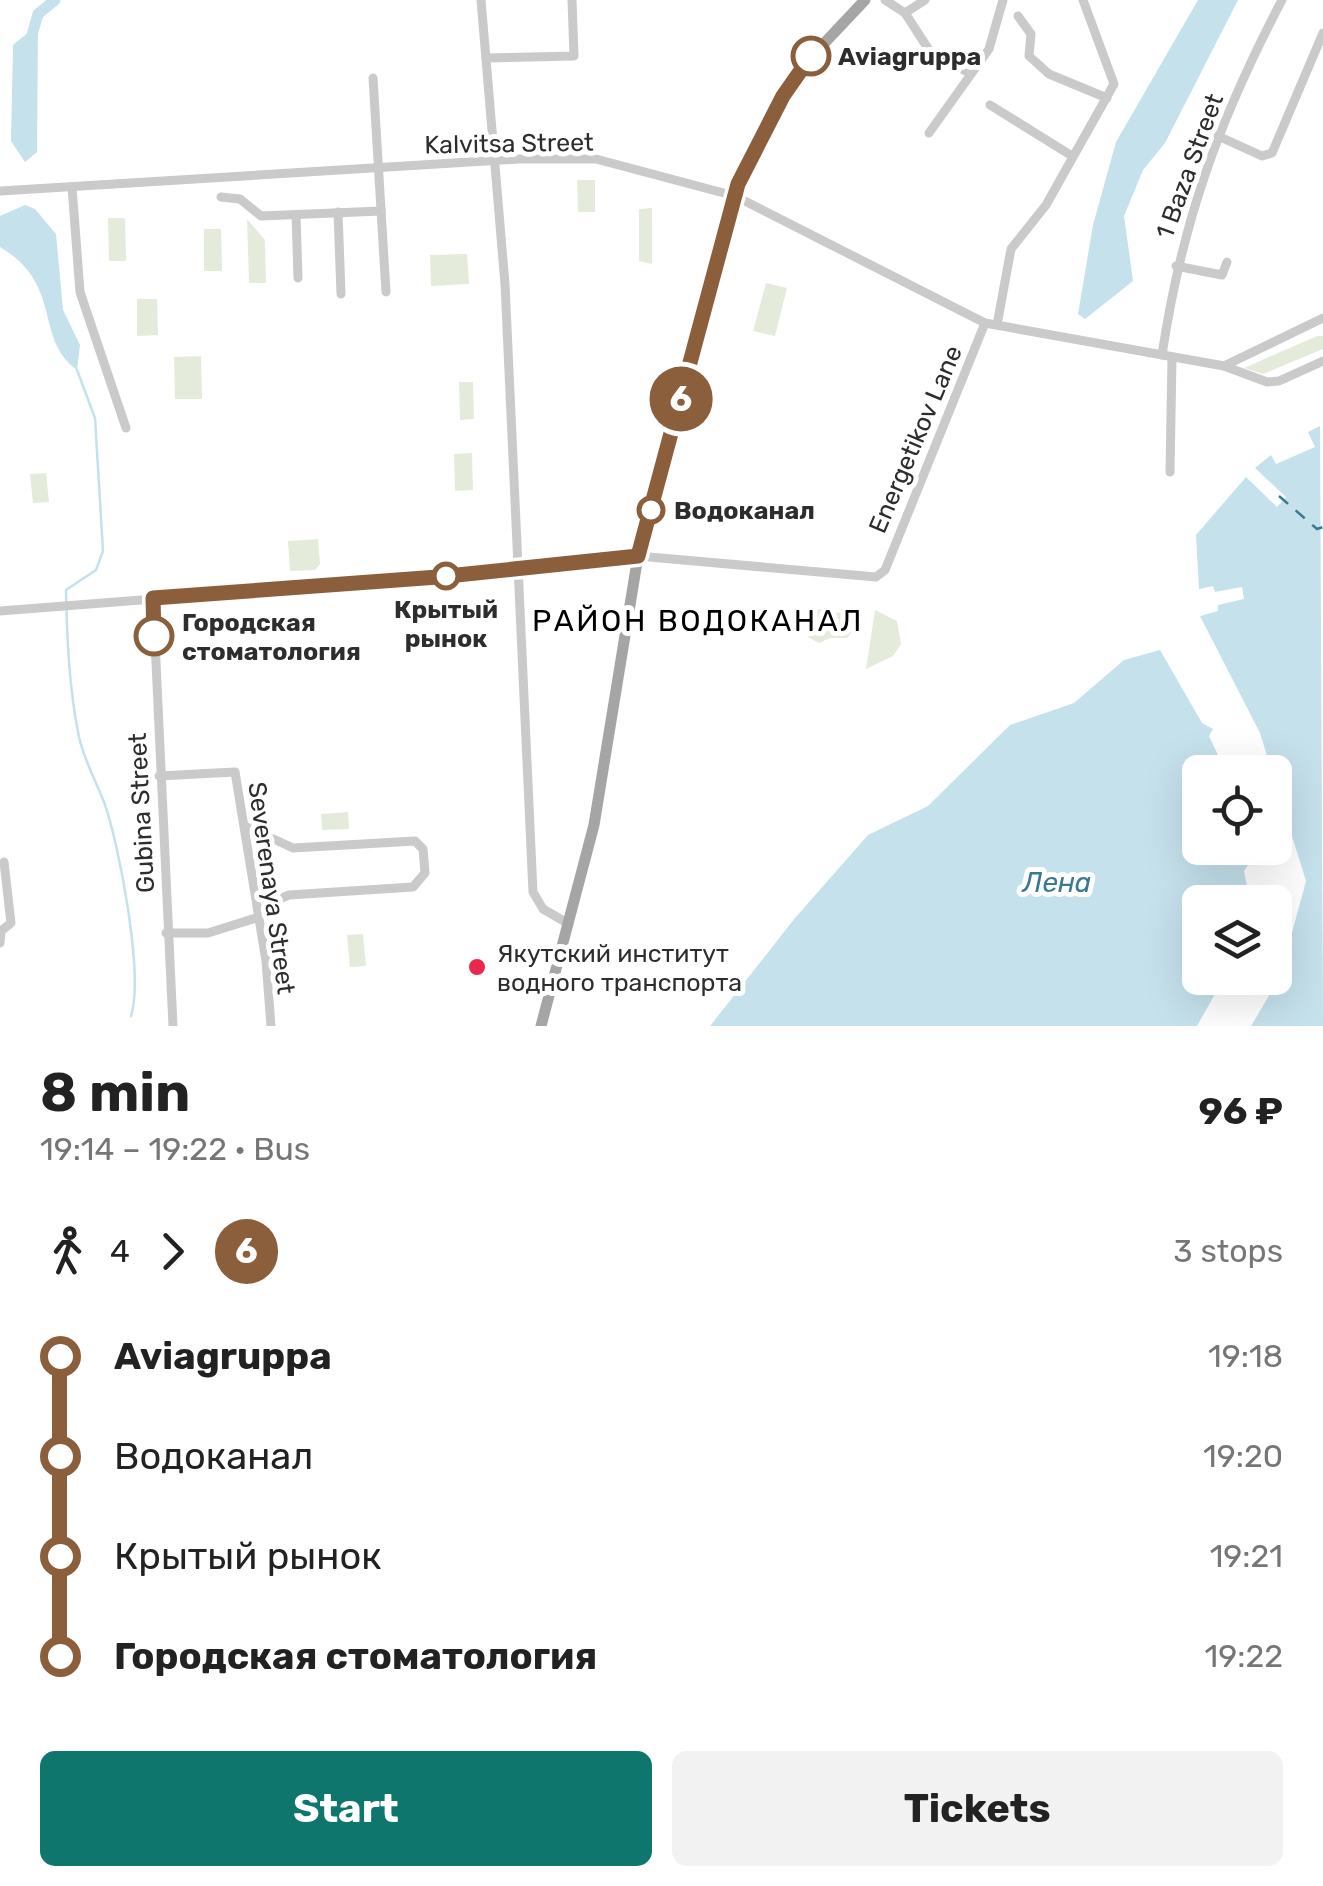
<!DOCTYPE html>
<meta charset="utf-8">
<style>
:root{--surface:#fff;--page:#f2f2f2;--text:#222;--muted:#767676;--accent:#0f766e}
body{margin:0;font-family:Rubik,sans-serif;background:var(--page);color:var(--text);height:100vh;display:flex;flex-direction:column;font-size:38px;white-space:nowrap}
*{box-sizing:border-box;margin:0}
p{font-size:32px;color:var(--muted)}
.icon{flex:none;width:55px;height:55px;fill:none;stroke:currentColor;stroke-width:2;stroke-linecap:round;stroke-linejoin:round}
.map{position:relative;height:1026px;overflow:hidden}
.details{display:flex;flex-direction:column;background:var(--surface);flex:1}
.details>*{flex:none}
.badge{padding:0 20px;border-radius:32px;font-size:35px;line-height:65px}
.fabs{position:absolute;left:1182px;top:755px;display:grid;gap:20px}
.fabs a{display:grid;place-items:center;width:110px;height:110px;border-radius:15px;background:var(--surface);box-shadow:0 10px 40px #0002;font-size:50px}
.map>.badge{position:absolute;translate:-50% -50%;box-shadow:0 0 0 5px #fff}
.legs{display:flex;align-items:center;gap:15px;height:110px;padding:0 40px;font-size:32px}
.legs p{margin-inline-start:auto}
.head{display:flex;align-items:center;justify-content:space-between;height:170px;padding:0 40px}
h1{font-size:55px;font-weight:700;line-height:75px}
.cta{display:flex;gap:20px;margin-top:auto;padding:20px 40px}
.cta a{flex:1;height:115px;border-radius:15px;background:var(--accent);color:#fff;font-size:40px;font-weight:700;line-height:115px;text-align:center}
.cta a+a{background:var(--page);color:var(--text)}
ul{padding:0 40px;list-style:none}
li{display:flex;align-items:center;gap:35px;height:100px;font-size:38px}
li i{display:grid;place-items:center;width:15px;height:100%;margin:0 12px;background:currentColor}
li i::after{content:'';width:25px;height:25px;margin:-12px;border:8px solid;border-radius:50%;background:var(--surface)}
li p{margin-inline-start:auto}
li:first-child i{background:linear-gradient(#0000 50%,currentColor 0)}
li:last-child i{background:linear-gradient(currentColor 50%,#0000 0)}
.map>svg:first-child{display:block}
.green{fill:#e5ebda}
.water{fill:#c5e1ec}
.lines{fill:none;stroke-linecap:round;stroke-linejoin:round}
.stream{stroke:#c5e1ec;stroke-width:2.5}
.river{stroke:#c5e1ec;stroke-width:11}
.ferry{stroke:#397991;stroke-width:2.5;stroke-dasharray:12 10;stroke-linecap:butt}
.minor{stroke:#cacaca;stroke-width:9}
.major{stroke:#a5a5a5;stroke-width:11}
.line-1-casing{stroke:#fff;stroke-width:22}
.line-1{stroke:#8b5e3c;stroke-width:15}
.stop-1-dot{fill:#fff;stroke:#8b5e3c;stroke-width:5}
.poi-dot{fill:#eb284c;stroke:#fff;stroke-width:4}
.labels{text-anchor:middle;stroke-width:10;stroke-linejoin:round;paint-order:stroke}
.stop-label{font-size:25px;font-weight:bold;fill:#2d2d2d;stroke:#fff;text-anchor:start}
.street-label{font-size:25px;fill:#2d2d2d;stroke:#fff}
.poi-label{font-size:25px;fill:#2d2d2d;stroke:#fff;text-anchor:start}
.water-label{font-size:28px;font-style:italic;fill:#397991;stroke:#fff}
.quarter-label{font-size:30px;letter-spacing:2.5px;fill:#000;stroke:#fff}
</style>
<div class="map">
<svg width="1323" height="1026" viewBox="0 0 1323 1026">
<rect width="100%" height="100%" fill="#fff"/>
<g class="green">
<polygon points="577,180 595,180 595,212 578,212"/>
<polygon points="652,208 652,264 639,261 639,209"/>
<polygon points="108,218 125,218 126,261 109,261"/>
<polygon points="247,219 265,240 266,283 249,283"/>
<polygon points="204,229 221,229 222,271 204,271"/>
<polygon points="467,254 469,284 431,286 430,255"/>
<polygon points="766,283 787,288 775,336 753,331"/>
<polygon points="137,299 157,299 158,335 137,336"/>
<polygon points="1317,336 1323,336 1323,349 1263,374 1244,368"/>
<polygon points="201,356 202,399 175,399 174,357"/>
<polygon points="459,382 473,382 474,419 460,420"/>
<polygon points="472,453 473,490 455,491 454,454"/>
<polygon points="46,473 49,502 33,503 30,474"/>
<polygon points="318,539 320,564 315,570 290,571 288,541"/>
<polygon points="821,609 845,614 851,633 847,638 830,638 819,643 808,637 810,634 800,626 798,612"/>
<polygon points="875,610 897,621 901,644 893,656 866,669"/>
<polygon points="348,812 349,829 322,830 321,814"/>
<polygon points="363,934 366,966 350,967 347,935"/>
</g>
<g class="water">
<polygon points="1198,0 1238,0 1165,143 1143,170 1124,216 1133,281 1085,319 1078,314 1093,225 1116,142"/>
<polygon points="34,21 38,23 37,152 25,162 11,141 13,45 30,31"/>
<path d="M25 205 35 209 56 234 63 310 80 345 77 370C33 337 64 285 0 247V216Z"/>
<polygon points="1320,426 1323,1026 1251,1026 1280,977 1306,881 1260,733 1200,616 1218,611 1218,605 1244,599 1242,587 1215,592 1213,586 1199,589 1196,535 1246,477 1277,507 1286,497 1255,468 1271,455 1276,464 1315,447 1308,432"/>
<polygon points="1160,650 1202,723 1213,729 1209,736 1226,772 1200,772 1200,848 1255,848 1256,853 1244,871 1250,902 1200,902 1200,978 1224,978 1197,1026 710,1026 795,918 868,835 928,806 1010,725 1074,703 1124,660"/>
</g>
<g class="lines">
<path class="stream" d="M77 370 95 418 103 551 96 570 66 590C67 639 69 688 79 737 84 760 95 779 104 802 119 843 144 975 131 1016"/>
<polyline class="river" points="32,35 38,14 55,0"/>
<polyline class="ferry" points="1279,496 1317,529 1323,527"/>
<g class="minor">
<polyline points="481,0 505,284 533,892 543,909 569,924"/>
<polyline points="885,0 905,13 929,50 971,74"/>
<polyline points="905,13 925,0"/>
<polyline points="1018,16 1031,34 1029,56 1049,74 1107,98"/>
<polyline points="486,58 574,56 572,0"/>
<polyline points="373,78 386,292"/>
<polyline points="990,105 1072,156"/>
<polyline points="929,133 989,49 1003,0"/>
<polyline points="1218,136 1262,156 1272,153 1323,33"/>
<polyline points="72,187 80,292 126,428"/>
<polyline points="0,191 519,159 596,159 735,196 985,323 1224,366 1267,382 1279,381 1323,361"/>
<polyline points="221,197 240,199 261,216 381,211"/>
<polyline points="338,212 341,294"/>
<polyline points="296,215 298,278"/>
<polyline points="1176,266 1222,275 1227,262"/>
<polyline points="997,325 1011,249 1046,205 1114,84 1083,0"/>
<path d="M1162 355C1182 221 1219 120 1282 0"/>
<polyline points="1224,366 1323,318"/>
<polyline points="1170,472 1172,357"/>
<polyline points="153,598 173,1026"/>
<polyline points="0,611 437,577 638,556 876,577 885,570 985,323"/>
<polyline points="159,776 235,772 266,961 271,1026"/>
<polyline points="166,933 208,933 259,917 267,904 289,895 413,887 425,873 423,849 415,841 293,848 245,826"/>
<polyline points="0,943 1,931 11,923 4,862"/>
<polyline points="523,983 550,990"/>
</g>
<polyline class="major" points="541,1026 594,825 638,556 738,184 799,70 865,0"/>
</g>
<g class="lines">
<g class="line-1-casing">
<polyline id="line-1" points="154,636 153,598 438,577 638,556 738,184 783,96 811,56"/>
</g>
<use href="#line-1" class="line-1"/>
</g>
<g class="stop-1-dot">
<circle cx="811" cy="56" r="18"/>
<circle cx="651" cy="510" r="12"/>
<circle cx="446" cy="576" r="12"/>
<circle cx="154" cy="636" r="18"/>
</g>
<circle class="poi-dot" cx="477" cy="967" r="10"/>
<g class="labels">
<g class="stop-label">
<text x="838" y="65">Aviagruppa</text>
<text x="674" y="519">Водоканал</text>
<text x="446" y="618" text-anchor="middle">Крытый<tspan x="446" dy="29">рынок</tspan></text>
<text x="182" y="631">Городская<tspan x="182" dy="29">стоматология</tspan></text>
</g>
<g class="street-label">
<text transform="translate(509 143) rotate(-1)" y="9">Kalvitsa Street</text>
<text transform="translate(1189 166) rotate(-70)" y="9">1 Baza Street</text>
<text transform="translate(915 439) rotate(-67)" y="9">Energetikov Lane</text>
<text transform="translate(141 813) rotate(-93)" y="9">Gubina Street</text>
<text transform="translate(272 888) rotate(82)" y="9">Severenaya Street</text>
</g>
<g class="poi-label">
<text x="497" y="962">Якутский институт<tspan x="497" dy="29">водного транспорта</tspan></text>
</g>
<g class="water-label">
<text x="1057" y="892">Лена</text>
</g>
<g class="quarter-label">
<text x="698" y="631">РАЙОН ВОДОКАНАЛ</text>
</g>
</g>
</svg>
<div class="fabs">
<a><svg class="icon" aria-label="locate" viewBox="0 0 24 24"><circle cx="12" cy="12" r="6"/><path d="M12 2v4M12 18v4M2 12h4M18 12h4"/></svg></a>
<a><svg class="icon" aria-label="layers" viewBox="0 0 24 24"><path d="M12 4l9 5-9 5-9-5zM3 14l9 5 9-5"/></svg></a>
</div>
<b class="badge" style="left:681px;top:399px;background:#8b5e3c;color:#fff">6</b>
</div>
<section class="details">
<div class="head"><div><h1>8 min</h1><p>19:14 – 19:22 · Bus</p></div><b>96 ₽</b></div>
<div class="legs"><svg class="icon" aria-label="walk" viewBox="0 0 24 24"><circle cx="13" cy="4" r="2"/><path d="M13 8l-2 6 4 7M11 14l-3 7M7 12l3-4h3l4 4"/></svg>4<svg class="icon" aria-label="forward" viewBox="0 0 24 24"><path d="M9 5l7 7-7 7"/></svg><b class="badge" style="background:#8b5e3c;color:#fff">6</b><p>3 stops</p></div>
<ul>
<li><i style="color:#8b5e3c"></i><b>Aviagruppa</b><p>19:18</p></li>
<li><i style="color:#8b5e3c"></i><span>Водоканал</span><p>19:20</p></li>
<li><i style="color:#8b5e3c"></i><span>Крытый рынок</span><p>19:21</p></li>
<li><i style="color:#8b5e3c"></i><b>Городская стоматология</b><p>19:22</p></li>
</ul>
<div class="cta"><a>Start</a><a>Tickets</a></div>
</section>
